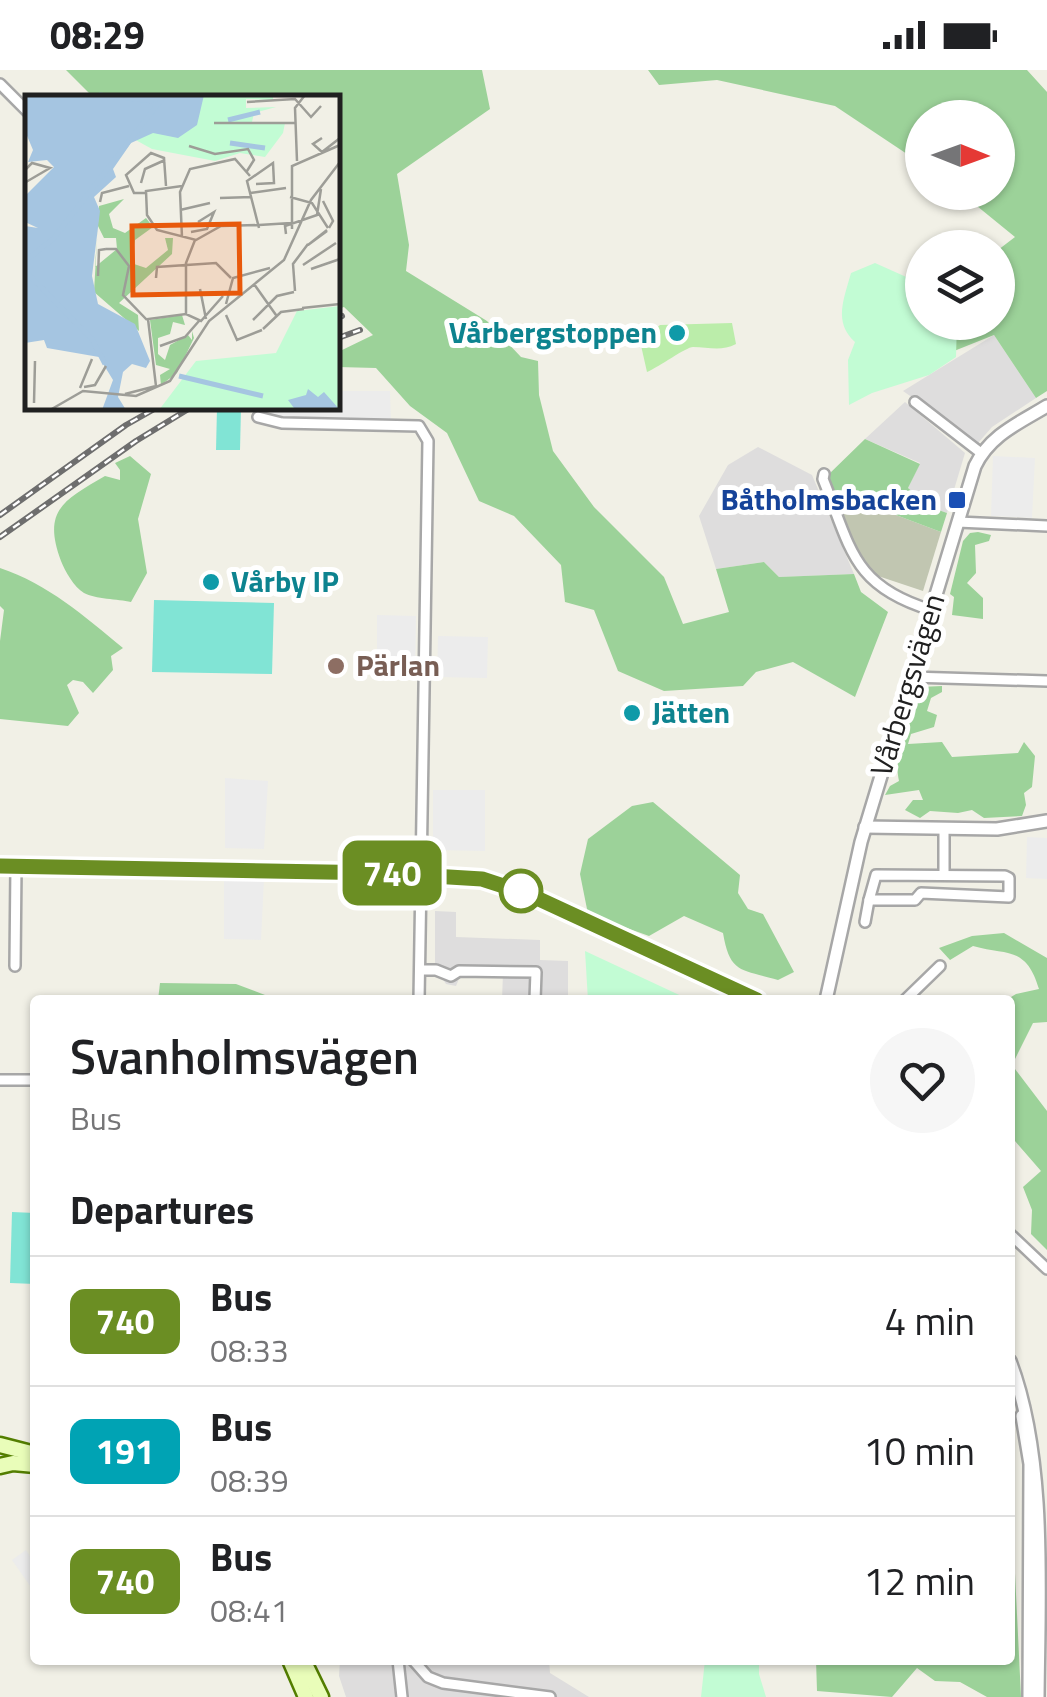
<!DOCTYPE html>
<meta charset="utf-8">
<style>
:root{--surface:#fff;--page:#f6f6f6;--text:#202124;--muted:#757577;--line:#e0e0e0}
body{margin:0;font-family:"Titillium Web",sans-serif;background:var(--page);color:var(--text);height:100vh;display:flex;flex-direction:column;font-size:38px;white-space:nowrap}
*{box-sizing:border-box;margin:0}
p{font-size:32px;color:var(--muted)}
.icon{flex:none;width:55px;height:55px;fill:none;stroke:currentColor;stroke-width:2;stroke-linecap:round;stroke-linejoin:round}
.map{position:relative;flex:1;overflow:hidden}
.sheet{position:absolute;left:30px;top:925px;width:985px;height:670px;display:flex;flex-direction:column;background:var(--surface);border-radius:10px;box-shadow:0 2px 8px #0004}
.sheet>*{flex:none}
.badge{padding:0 20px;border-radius:15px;font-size:35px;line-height:65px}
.needle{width:65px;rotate:91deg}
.buttons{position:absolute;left:905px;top:30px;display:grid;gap:20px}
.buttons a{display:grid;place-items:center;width:110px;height:110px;border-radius:50%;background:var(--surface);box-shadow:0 2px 8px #0004;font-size:50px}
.map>.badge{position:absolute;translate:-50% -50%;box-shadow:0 0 0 5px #fff}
h2{padding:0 40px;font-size:38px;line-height:90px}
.round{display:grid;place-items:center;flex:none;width:105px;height:105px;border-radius:52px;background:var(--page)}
.overview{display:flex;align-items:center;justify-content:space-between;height:170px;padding:0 40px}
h1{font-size:48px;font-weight:600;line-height:75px}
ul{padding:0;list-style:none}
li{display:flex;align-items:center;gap:30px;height:130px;padding:0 40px;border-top:2px solid var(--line)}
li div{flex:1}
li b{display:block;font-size:38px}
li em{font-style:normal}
li .badge{min-width:110px;font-weight:700;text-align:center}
.status{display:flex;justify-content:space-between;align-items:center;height:70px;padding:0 50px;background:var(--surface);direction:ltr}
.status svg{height:28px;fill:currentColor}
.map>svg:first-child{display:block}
.residential{fill:#dedddd}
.construction{fill:#c1c6b1}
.grass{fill:#bbedaa}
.forest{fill:#9cd299}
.park{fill:#c2fcd4}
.pitch{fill:#81e4d5}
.parking{fill:#ececec}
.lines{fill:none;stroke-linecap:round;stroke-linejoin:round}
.minor-casing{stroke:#a7a7a7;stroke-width:14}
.tertiary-casing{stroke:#a7a7a7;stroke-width:16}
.secondary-casing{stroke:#537e00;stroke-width:19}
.minor{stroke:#fff;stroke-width:9}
.tertiary{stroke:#fff;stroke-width:11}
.secondary{stroke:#e9fdb9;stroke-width:14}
.rail-casing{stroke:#6e6e6e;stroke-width:6}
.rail{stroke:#fff;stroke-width:2.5;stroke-dasharray:8;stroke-linecap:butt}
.line-casing{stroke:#fff;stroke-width:22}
.line{stroke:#6b8e23;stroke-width:15}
.culture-dot{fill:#0f9aa8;stroke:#fff;stroke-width:4}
.transit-dot{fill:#1a4fb4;stroke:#fff;stroke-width:4}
.education-dot{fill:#8d6e63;stroke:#fff;stroke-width:4}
.stop-dot{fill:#fff;stroke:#6b8e23;stroke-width:5}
.labels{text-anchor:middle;stroke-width:10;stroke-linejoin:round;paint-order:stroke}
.culture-label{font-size:30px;font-weight:bold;fill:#0d838f;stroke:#fff;text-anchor:start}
.transit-label{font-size:30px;font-weight:bold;fill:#164399;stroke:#fff;text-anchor:end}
.education-label{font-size:30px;font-weight:bold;fill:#785e54;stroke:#fff;text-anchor:start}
.street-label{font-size:30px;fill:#202020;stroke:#fff}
.inset-river{fill:none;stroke:#a5c5e1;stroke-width:5}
.inset-road{fill:none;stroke:#9d9d97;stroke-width:2.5}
.view{fill:#e8590c;fill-opacity:0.15;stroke:#e8590c;stroke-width:5}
.inset-edge{fill:none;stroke:#202020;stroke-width:5}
</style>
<div class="status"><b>08:29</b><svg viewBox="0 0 49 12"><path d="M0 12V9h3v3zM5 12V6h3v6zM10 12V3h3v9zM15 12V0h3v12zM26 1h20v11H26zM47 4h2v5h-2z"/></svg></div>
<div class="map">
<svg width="1047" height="1627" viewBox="0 0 1047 1627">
<rect width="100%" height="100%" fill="#f1f0e6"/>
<g class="residential">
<polygon points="994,265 1036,328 992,357 978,373 903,321"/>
<polygon points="905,332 965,383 947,443 930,437 908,418 920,393 865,369"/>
<polygon points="758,377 812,405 854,504 779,507 764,492 716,499 699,446 728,395"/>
<polygon points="435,841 456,842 456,867 540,870 540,890 568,891 568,930 502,930 503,903 461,904 456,916 446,914 435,897"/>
<polygon points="340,1590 549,1590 550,1603 589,1627 346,1627 339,1606"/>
</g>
<polygon class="construction" points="835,422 941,462 923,521 875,505 853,473"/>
<path class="grass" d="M732 253 736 274C721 282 708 277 693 277 686 277 659 297 647 302L640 271 660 255Z"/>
<g class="forest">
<polygon points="66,0 482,0 490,39 397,104 409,175 406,201 487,251 521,287 538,291 539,325 553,381 594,437 664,507 683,554 729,542 716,499 764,492 779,507 854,504 861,522 888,542 855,627 793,592 756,602 743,616 664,621 618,601 594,540 565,532 561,495 514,446 479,431 447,363 410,336 376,298 338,297 338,282 373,265 344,237 338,239 338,28 93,27"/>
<polygon points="648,0 1027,0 1047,22 1047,321 1036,328 994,265 954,281 949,253 998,252 998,180 1015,167 961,123 998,122 998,48 922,48 922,94 835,36 717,10 659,15"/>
<polygon points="865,369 920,394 908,418 930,437 947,443 941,462 835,422 827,406"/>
<path d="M130 386 151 404 138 449 147 503 131 532C118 529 95 529 84 523 74 517 65 501 61 491 42 440 64 430 105 406L120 410V400L115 393Z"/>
<polygon points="978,462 991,465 989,471 975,475 976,503 967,513 983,528 983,549 952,545 954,527 950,524 963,471 970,463"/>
<path d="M0 498C48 514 84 546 123 578L111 586 113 600 93 623 83 612 73 610 67 615 79 643 68 656 0 649V571L4 540 0 536Z"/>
<path d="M942 616V622L931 628 927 641 937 645 934 657 911 664 908 674 942 672 952 687 1018 683 1024 672 1035 686 1032 717 1024 723 1026 735 1022 746 984 748 972 740 958 743 930 741 920 748 905 740 913 730H923L919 720 885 725 890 716 899 711C892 680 910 647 920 617Z"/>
<path d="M653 732 740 805 738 823 748 839 763 844 794 902 778 910C741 899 730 904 723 863L684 846 649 866 588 844 580 804 588 769 632 736Z"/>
<path d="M1004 863 1047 888V952L1033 953 1012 995 1047 1041V1180L1031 1164 1032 1140 1023 1117 1041 1101 1015 1071H1010V930H1006L1016 924 1039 919C1026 875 1007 886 973 876L950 890 939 878 972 866Z"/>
<polygon points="160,913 236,914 278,930 158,930"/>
<polygon points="1010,1400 1021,1627 987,1627 960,1612 935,1611 917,1598 892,1627 817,1621 816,1590 1010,1590"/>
</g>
<g class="park">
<path d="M875 193 922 214V252L957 253 956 287 929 305 872 323 849 335 848 290 855 272C833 252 844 229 851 203Z"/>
<polygon points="585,881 690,930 588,930"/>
<polygon points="705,1590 759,1590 759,1604 766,1627 701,1627"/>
</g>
<g class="pitch">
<polygon points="217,338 241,338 240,380 216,380"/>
<polygon points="154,530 274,533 272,604 152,602"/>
<polygon points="12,1142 35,1143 35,1214 10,1213"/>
</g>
<g class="parking">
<polygon points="338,321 390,321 391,352 276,350 271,345 271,338 338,338"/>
<polygon points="993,386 1035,388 1032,448 991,446"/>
<polygon points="377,545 416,546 415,607 377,606"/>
<polygon points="438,566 488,567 487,608 437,607"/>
<polygon points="225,708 268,711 264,779 225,778"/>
<polygon points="433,720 485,720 485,781 433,780"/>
<polygon points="1027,767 1047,768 1047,809 1026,808"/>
<polygon points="264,809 261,870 224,869 224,810"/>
<polygon points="26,1480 35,1494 35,1523 12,1490"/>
</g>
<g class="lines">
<g class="minor-casing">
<g id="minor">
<polyline points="0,14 28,42"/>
<polyline points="915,332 981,383"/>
<polyline points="258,347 282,353 419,356 428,371 419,930"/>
<path d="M824 404 823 409C851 478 852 516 931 540"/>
<polyline points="958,452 1047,456"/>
<polyline points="911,607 1047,611"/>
<polyline points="0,796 383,803 482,809 528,824 757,930"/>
<polygon points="876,805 1005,806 1009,808 1009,827 921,823 915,830 869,830"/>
<polyline points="944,805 944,759"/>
<polyline points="865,852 869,830"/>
<polyline points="15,896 16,796"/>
<polyline points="420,900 436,900 451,906 459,901 536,902 535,930"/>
<polyline points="905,930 940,896"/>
<polyline points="0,1010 35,1010"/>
<polyline points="1010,1164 1047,1199"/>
<polyline points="398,1590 402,1627"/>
<polyline points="413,1590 428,1607 443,1613 550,1627"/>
</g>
</g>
<g class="tertiary-casing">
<g id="tertiary">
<polyline points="865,757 997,759 1047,751"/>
<path d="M826 930 861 772 975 396C990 365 1019 353 1047 336"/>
<path d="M1010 1291C1047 1388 1039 1521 1038 1627"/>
<polyline points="1022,1346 1030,1394 1029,1627"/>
</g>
</g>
<g class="secondary-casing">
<g id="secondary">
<polyline points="0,1375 35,1384"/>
<polyline points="0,1396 13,1393 35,1395"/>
<polyline points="290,1590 306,1627"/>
<polyline points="303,1590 321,1627"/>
</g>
</g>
<use href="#minor" class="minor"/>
<use href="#tertiary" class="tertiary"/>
<use href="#secondary" class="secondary"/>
<g class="rail-casing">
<g id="rail">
<polyline points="338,248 342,246"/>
<polyline points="338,268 360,260"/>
<polyline points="0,445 126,355 156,338"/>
<polyline points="0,467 136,371 190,338"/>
</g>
</g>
<use href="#rail" class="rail"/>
</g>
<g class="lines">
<g class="line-casing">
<polyline id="line" points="0,796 383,803 482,809 528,824 757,930"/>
</g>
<use href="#line" class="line"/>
</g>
<g class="culture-dot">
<circle cx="677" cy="263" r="10"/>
<circle cx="211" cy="512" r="10"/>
<circle cx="632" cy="643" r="10"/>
</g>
<rect class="transit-dot" x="947" y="420" width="20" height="20" rx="5"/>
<circle class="education-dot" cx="336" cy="596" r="10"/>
<circle class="stop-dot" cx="521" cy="821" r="20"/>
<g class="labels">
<g class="culture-label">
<text x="657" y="273" text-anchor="end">Vårbergstoppen</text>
<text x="231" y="522">Vårby IP</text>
<text x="652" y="653">Jätten</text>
</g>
<g class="transit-label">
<text x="937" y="440">Båtholmsbacken</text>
</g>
<g class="education-label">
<text x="356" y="606">Pärlan</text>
</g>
<g class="street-label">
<text transform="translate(908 615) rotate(-73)" y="10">Vårbergsvägen</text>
</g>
</g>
<g transform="translate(25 25)">
<rect width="315" height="315" fill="#f1f0e6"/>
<path d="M99 104 84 119 88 133 100 138 121 123 128 132 110 145 106 168 121 173 143 155 140 143H148L147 159 94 208 113 220 114 236 69 197 74 111ZM73 131 79 143H91L92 154 70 172ZM157 220 160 230 148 227 145 239 133 243V259L140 265 145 250 163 240 167 245V236L169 243 152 278 136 290 135 280 145 274 131 270 125 225Z" fill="#9cd299" fill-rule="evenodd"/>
<path d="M170 0H248V5L221 4V13L251 12 229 18 227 27 260 28 258 38 240 62 215 58 190 66 127 54 107 43ZM315 211V315H134L171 266 251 258 272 216Z" fill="#c2fcd4"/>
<path d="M0 0H179L172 30 153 43 128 38 106 48 88 74 91 82 69 102 75 116 67 181 73 209 110 229 125 266 121 273 107 269 98 277 93 302 101 315H77L88 285 74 262 22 253 19 245 0 248V131L13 133 0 127V101L29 72 22 65 3 67 8 55 0 36ZM283 294 293 302 299 297 315 315 269 313 263 305 281 300Z" fill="#a5c5e1"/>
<path class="inset-river" d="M74 0 129 6M203 25 235 17M205 48 240 53M0 166 28 144 140 0M0 176 67 244 80 269M154 281 238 301"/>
<path class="inset-road" d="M222 7 270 4 286 22 296 11M189 28H271M297 43 288 49 297 57 315 43M164 51 190 59 223 54 229 65 222 76M272 66 270 13 280 0M0 75 7 68 25 73 1 87M116 88 120 74 140 65M231 89 249 88 248 68 222 86 234 133M157 91 121 96 122 120 132 135 171 145 196 131 234 130M121 98H109L101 80 126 58 139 63 141 91M225 98 261 93M265 102 287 108 303 133M195 103 227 102M298 106 308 126 304 133M75 107 77 98 104 91M155 115 185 108M234 130 266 128M267 134V71L315 50M302 135 283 150 302 136M166 137 182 134 189 117 173 127M261 139 260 131 292 120 296 94M157 142 155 97 165 74 210 64 225 81M81 154H91L104 171 98 200 122 225M278 170 311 148M286 174 315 164M73 181 74 155 81 154M131 183 132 172 191 168 206 183M229 189 251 220M175 194 181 224M270 196 268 169 283 149M201 209 208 183 245 173M277 213 315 209M161 219V168L170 145M201 220 212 245 237 235M228 225 252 201 269 197M238 234 256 217 279 214M135 251 160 242 174 226M59 292 70 290 81 271M55 293 67 264M100 299 131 291 123 224 161 219 176 226 198 201M9 308 10 266M25 315 58 296 111 301 145 286 184 226 259 165 286 105 315 67"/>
<path class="view" d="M214 129 215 198 108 200 107 131Z"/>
<rect width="315" height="315" class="inset-edge"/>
</g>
</svg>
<div class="buttons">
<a><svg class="needle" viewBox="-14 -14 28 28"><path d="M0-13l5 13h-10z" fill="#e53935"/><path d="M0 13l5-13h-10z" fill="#757577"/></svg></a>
<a><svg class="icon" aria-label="layers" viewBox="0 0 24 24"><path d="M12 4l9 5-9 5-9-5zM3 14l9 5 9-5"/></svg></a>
</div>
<b class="badge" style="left:392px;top:803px;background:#6b8e23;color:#fff">740</b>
<section class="sheet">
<div class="overview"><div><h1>Svanholmsvägen</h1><p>Bus</p></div><a class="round"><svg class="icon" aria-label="heart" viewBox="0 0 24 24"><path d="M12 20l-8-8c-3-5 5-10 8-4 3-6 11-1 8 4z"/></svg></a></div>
<h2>Departures</h2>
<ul>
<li><span class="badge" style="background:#6b8e23;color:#fff">740</span><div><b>Bus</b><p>08:33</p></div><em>4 min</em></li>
<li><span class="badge" style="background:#00a3b4;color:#fff">191</span><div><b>Bus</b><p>08:39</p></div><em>10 min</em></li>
<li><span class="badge" style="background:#6b8e23;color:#fff">740</span><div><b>Bus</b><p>08:41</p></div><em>12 min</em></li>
</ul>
</section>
</div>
